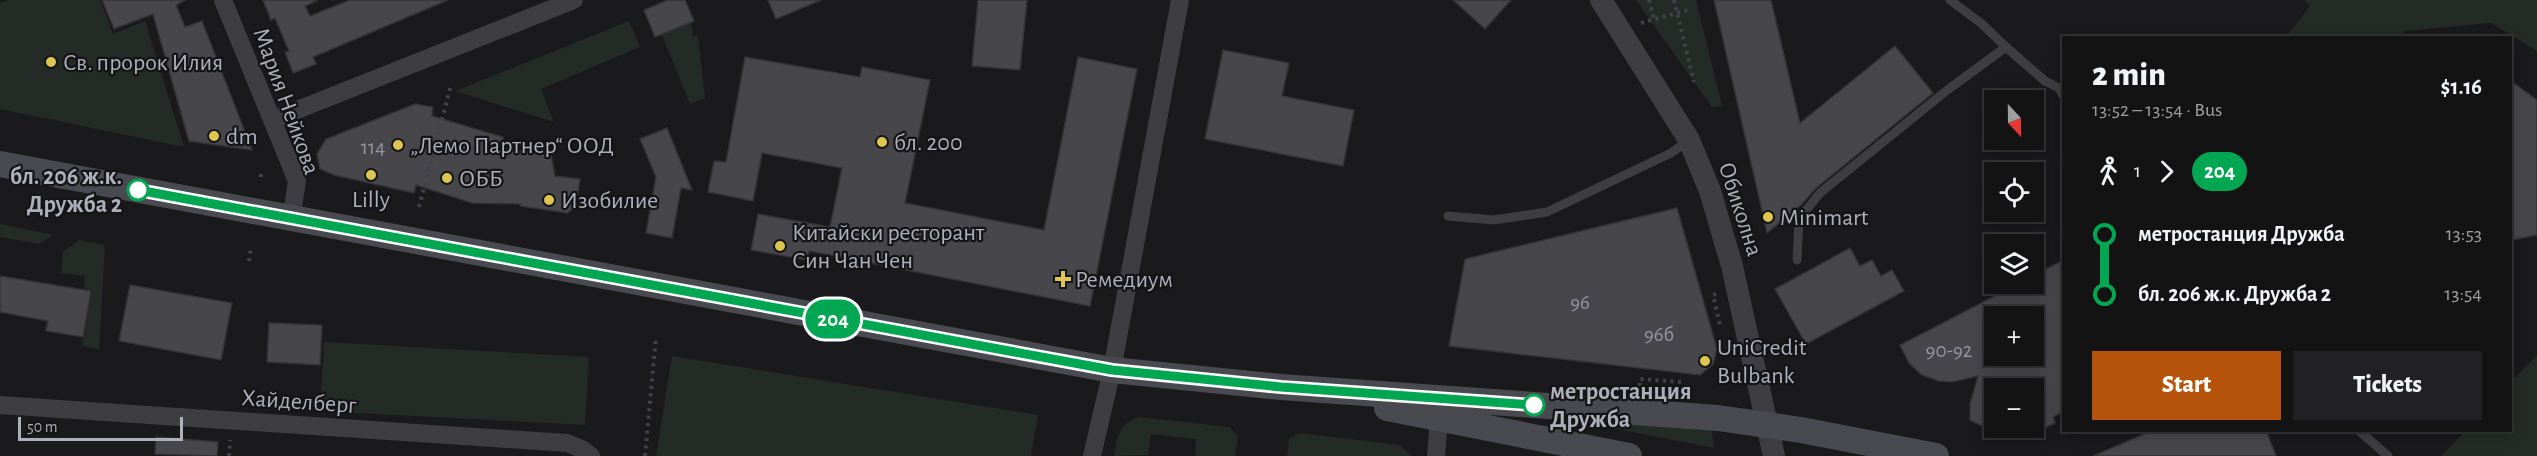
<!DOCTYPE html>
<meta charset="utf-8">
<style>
:root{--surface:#141314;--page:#212022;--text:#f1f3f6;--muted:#9d9ea0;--line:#333234;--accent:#b45309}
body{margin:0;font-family:"Alegreya Sans",sans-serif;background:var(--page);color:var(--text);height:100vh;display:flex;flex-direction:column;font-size:22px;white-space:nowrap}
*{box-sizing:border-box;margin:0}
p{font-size:20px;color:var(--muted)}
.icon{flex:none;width:33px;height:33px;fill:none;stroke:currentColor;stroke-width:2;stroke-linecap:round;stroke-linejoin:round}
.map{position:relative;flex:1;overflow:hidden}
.details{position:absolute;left:2062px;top:36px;width:450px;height:396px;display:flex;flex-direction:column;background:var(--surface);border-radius:0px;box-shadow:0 3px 15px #0003,0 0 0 2px var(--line)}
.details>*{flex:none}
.badge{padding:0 12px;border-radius:20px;font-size:21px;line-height:39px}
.needle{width:39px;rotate:158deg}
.tools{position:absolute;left:1984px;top:90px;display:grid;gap:12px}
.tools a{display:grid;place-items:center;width:60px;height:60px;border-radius:0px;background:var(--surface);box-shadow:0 3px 15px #0003,0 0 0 2px var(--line);font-size:30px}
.scale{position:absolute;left:18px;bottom:15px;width:165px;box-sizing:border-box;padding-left:6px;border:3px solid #adafb9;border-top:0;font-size:16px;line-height:21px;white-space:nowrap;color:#adafb9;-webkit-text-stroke:4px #151416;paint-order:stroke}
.map>.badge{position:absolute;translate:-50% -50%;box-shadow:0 0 0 3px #fff}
.legs{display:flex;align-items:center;gap:9px;height:66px;padding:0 30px;font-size:20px}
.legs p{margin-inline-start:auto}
.head{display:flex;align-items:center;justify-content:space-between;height:102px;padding:0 30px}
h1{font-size:33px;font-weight:800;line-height:45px}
.primary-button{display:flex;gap:12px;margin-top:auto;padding:12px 30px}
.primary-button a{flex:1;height:69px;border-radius:0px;background:var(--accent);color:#fff;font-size:24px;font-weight:800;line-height:69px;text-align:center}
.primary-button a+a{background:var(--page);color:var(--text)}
ul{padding:0 30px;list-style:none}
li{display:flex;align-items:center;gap:21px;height:60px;font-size:22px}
li i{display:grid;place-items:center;width:9px;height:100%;margin:0 8px;background:currentColor}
li i::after{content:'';width:15px;height:15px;margin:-8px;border:4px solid;border-radius:50%;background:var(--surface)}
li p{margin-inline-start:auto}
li:first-child i{background:linear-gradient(#0000 50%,currentColor 0)}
li:last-child i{background:linear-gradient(currentColor 50%,#0000 0)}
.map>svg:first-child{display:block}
.green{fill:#242b26}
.building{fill:#47474b;stroke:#343437;stroke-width:1.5;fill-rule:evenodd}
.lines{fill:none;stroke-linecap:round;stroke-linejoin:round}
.path{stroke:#414247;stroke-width:4;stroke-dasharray:3 4.5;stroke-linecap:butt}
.service{stroke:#3d3d42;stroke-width:9}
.minor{stroke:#3d3d42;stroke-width:18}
.tertiary{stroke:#3d3d42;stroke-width:22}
.secondary{stroke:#494a4f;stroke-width:26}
.line-1-casing{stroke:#fff;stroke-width:14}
.line-1{stroke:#00a651;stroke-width:9}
.poi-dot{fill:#dcc550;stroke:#151416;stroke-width:2}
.stop-1-dot{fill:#fff;stroke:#00a651;stroke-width:3}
.labels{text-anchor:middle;stroke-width:4.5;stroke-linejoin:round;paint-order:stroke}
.number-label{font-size:21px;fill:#94959e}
.poi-label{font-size:24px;fill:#adafb9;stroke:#151416;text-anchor:start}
.street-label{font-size:24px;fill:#adafb9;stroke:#151416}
.stop-label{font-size:24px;font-weight:bold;fill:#adafb9;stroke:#151416;text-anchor:end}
</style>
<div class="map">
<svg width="2537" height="456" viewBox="0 0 2537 456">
<rect width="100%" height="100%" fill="#1a191b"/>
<g class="green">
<polygon points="9,0 100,0 113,34 145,21 184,147 0,109 0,3"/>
<polygon points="1636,0 1696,0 1722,106 1712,107"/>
<polygon points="2304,0 2537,0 2537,51 2491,23 2405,31 2400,37 2286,37 2310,6"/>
<polygon points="629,21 640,47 541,89 554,122 455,91"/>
<polygon points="691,22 693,36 698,36 705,98 690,104 662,35"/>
<polygon points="0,224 53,235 39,244 0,237"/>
<polygon points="79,240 105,245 99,349 82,346 92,291 84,289 85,276 61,273 63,252"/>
<polygon points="324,342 589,357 585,425 320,411"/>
<polygon points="2537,355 2537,456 2441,456 2465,431 2511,430 2511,382"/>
<polygon points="672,356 1038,415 1031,456 656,456"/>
<path d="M1138 417 1230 427 1238 437 1235 456H1195L1196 439 1151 434 1148 455 1114 456C1118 436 1117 426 1138 417Z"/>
<polygon points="1572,420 1712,430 1714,448"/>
<polygon points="1300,433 1400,445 1412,456 1287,456 1289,439"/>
</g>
<g class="building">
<polygon points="102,0 185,0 176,5 185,27 202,21 252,150 189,141 153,14 114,29"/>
<polygon points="263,0 318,0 305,6 310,16 350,0 448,0 313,57 316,64 293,73 285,52 289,51 275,18 271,20"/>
<polygon points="668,0 685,0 694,21 655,37 644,10"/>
<polygon points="768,0 821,0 776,19"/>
<polygon points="978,0 1027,0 1020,70 972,66"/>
<polygon points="1453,0 1511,0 1485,29"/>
<polygon points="1714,0 1771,0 1800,123 1895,46 1933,93 1816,188 1802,204 1767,233"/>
<polygon points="1223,50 1289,63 1282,96 1354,110 1343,166 1205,139"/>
<polygon points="745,57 860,77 862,67 930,80 905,203 1044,230 1078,57 1137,69 1090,306 809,251 807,260 751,250 758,214 830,227 842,168 762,153 753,201 708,192 714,161 726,162"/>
<polygon points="2511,81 2537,100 2537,235 2511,240"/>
<polygon points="415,104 433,107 432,116 503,137 503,148 551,155 555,176 580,179 576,207 567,213 520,206 521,204 472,203 416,185 414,193 334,175 320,169 317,154 326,139"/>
<polygon points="667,128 692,190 681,188 672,238 646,233 656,177 640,139"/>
<polygon points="1677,208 1717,349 1713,364 1700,375 1449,346 1465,259"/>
<polygon points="1850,248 1860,266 1872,260 1881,276 1892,270 1904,291 1806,344 1775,289"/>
<path d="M2064 260V411L2053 417 2055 423 2034 433V388H1995V429L1984 427 1970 420V404L1978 376 1952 382 1939 381 1922 375 1909 363 1900 345 2018 284H2034V275ZM1995 316H2034V356H1995Z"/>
<polygon points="0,276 91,291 83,337 46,331 48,321 0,312"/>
<polygon points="130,285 232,303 221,360 119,341"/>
<polygon points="269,323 322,325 320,365 267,362"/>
<polygon points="2154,430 2266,430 2276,456 2093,456"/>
<polygon points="156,437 218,442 217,456 155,454"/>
</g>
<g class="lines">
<g class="path">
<polyline points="1649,0 1654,19"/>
<polyline points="1674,0 1694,82"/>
<polyline points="1641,23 1692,9"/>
<polyline points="261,177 261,173"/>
<polyline points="419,207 451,85"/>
<polyline points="249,261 251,247"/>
<polyline points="1716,294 1713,295 1720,325"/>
<polyline points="1725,377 1728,380"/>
<polyline points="1640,386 1640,379 1681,382"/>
<polyline points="229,456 230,440"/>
<polyline points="645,456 656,337"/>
</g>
<g class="service">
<polyline points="1950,0 1982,24 2006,47"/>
<polyline points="1448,216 1494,220 1547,212 1671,153 1689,140"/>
<polyline points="1797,260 1799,219 1820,193 1946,91 2006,47 2045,81 2059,88 2064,97"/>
<polyline points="2358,430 2388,456"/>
</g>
<g class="minor">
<polyline points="223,0 297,181 291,220"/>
<polyline points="272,120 574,0"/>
<polyline points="0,405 567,443 582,449 591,456"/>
<polyline points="1092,456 1112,370 1180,0"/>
<polyline points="1436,456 1439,419"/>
</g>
<polyline class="tertiary" points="1601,0 1689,140 1710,191 1732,266 1774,456"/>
<g class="secondary">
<polyline points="0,164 1112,370 1281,387 1718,418 1801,430 1936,456"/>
<polyline points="1387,408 1629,456"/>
</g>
</g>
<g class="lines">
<g class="line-1-casing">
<polyline id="line-1" points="138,190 1112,370 1281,387 1534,405"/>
</g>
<use href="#line-1" class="line-1"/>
</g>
<g class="poi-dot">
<circle cx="51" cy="62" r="6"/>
<circle cx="214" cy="136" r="6"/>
<circle cx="882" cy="142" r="6"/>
<circle cx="398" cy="145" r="6"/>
<circle cx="371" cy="175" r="6"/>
<circle cx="447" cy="178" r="6"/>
<circle cx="549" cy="200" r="6"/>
<circle cx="1768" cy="217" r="6"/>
<circle cx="780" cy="246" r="6"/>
<path d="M1060 270h6v6h6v6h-6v6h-6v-6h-6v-6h6z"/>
<circle cx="1705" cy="361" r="6"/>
</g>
<g class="stop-1-dot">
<circle cx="138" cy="190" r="10"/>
<circle cx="1534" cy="405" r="10"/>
</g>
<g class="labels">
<g class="number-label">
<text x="373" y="154">114</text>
<text x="1580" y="309">96</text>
<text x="1659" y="341">96б</text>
<text x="1949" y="357">90-92</text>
</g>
<g class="poi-label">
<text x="63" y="70">Св. пророк Илия</text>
<text x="226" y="144">dm</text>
<text x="894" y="150">бл. 200</text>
<text x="410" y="153">„Лемо Партнер“ ООД</text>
<text x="459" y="186">ОББ</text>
<text x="371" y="207" text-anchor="middle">Lilly</text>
<text x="561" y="208">Изобилие</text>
<text x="1780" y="225">Minimart</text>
<text x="792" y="240">Китайски ресторант<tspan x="792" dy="28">Син Чан Чен</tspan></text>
<text x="1075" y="287">Ремедиум</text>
<text x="1717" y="355">UniCredit<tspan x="1717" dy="28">Bulbank</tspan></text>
</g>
<g class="street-label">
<text transform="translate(287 101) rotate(70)" y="8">Мария Нейкова</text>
<text transform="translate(1741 209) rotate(72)" y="8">Обиколна</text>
<text transform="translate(299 401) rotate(4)" y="8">Хайделберг</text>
</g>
<g class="stop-label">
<text x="122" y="184">бл. 206 ж.к.<tspan x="122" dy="28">Дружба 2</tspan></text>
<text x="1550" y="399" text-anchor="start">метростанция<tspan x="1550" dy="28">Дружба</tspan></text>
</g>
</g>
</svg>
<div class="tools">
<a><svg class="needle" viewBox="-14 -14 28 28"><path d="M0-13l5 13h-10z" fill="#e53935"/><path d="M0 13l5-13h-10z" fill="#9d9ea0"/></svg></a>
<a><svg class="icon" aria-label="locate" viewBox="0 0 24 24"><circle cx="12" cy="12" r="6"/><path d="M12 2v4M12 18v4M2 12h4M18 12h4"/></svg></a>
<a><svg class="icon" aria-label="layers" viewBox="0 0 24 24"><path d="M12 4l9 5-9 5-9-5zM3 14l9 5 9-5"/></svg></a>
<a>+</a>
<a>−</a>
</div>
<div class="scale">50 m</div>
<b class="badge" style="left:833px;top:319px;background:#00a651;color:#fff">204</b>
<section class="details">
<div class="head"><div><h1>2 min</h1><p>13:52 – 13:54 · Bus</p></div><b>$1.16</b></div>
<div class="legs"><svg class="icon" aria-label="walk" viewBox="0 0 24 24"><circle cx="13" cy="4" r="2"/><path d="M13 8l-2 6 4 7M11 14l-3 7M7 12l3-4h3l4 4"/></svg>1<svg class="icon" aria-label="forward" viewBox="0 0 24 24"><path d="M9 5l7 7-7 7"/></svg><b class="badge" style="background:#00a651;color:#fff">204</b></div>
<ul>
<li><i style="color:#00a651"></i><b>метростанция Дружба</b><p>13:53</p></li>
<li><i style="color:#00a651"></i><b>бл. 206 ж.к. Дружба 2</b><p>13:54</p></li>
</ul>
<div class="primary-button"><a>Start</a><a>Tickets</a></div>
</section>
</div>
